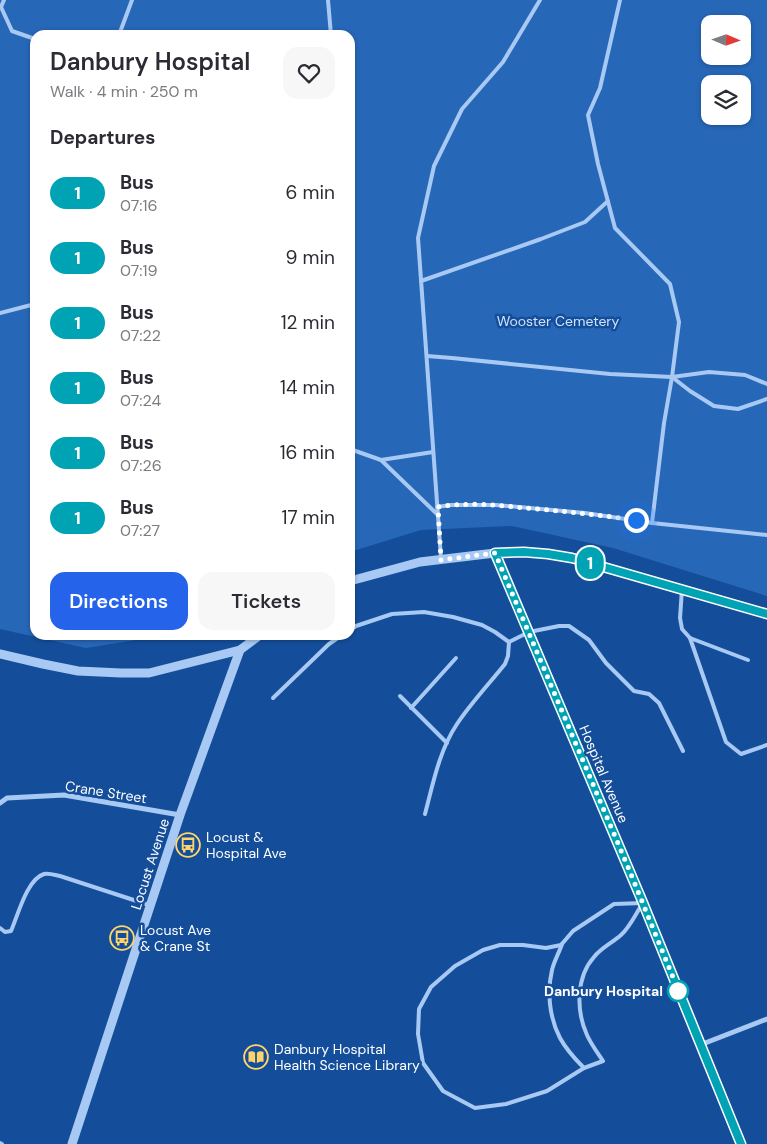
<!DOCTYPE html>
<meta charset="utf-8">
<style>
:root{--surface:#fff;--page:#f7f7f7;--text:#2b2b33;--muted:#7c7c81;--accent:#2563eb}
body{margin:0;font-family:"DM Sans",sans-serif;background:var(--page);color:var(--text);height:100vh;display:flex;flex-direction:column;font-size:19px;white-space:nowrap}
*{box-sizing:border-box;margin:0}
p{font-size:16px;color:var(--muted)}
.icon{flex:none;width:28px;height:28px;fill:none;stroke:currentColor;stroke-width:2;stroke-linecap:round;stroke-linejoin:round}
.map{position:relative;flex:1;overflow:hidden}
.sheet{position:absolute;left:30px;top:30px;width:325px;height:610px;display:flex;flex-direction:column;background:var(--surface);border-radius:15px;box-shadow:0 1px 4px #0004}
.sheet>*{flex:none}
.badge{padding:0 10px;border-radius:16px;font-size:18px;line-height:32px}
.needle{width:32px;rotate:92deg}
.tools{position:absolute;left:701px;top:15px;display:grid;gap:10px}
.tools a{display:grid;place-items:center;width:50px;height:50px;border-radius:10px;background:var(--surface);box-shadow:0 1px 4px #0004;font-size:25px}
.you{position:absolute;width:25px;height:25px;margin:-12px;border:4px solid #fff;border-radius:50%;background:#1a73e8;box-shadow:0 0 0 8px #1a73e833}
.map>.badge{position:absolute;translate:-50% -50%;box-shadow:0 0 0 2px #fff}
h2{padding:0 20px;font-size:19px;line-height:45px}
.round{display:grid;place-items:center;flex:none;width:52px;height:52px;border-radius:15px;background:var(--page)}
.summary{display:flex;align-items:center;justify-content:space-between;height:85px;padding:0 20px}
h1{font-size:24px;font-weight:600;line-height:38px}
.action{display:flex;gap:10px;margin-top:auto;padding:10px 20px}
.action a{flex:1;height:58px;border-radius:15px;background:var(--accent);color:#fff;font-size:20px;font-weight:600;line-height:58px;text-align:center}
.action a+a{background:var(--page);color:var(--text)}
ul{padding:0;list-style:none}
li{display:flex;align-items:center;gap:15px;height:65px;padding:0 20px}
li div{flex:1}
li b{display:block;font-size:19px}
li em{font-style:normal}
li .badge{min-width:55px;font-weight:700;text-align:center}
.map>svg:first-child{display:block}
.green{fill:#2767b8;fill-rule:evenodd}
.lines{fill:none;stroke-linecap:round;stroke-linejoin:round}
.service{stroke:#a8c9f3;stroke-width:4}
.minor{stroke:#a8c9f3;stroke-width:5}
.tertiary{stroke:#a8c9f3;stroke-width:9}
.line-casing{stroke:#fff;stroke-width:11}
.line{stroke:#00a3b4;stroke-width:8}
.walk{stroke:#fff;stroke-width:5;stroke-dasharray:0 9}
.stop-dot{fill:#fff;stroke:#00a3b4;stroke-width:2.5}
.labels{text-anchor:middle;stroke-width:5;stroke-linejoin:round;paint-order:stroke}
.park-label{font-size:14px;fill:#d0e4fd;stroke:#144e9a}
.street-label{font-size:14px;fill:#fff;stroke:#144e9a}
.poi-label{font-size:14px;fill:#fff;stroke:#144e9a;text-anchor:start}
.stop-label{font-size:14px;font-weight:bold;fill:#fff;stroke:#144e9a;text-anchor:end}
</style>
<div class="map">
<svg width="767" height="1144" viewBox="0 0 767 1144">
<rect width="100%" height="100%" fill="#144e9a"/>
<path class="green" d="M0 0H767V596L613 548 512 526 421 530 350 552V35H35V635H167L86 648 0 629ZM710 24H742V56H710ZM710 84H742V116H710Z"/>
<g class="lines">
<g class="service">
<polyline points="4,0 1,7 12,31 35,39"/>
<polyline points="328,0 331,35"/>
<polyline points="620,0 600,88 588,115 598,164 615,228 670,284 679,322 672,377 664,423 652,523"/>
<polyline points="119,35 132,0"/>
<polyline points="421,281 541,239 585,222 608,201"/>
<polyline points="0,313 35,304"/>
<polyline points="427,356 452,358 610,374 672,377 690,391 714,406 738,409 767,399"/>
<polyline points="672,377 709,372 745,375 767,384"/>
<polyline points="350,449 381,460 433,452"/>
<polyline points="381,460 438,515"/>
<polyline points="437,507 451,505 496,505 585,513 652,523 767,535"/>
<polyline points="441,558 418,238 434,166 462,109 503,62 540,0"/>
<polyline points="682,589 680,618 682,629 690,638 748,660"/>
<polyline points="350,630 356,626 392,614 424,612 453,617 482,625 495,632 509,642"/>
<polyline points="690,638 726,742 741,754 767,745"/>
<polyline points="509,642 529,632 559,626 569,626 589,640 606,663 634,691 649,694 659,703 683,751"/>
<polyline points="400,696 447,743"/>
<polyline points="273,698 329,644 342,635"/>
<polyline points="411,708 456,658"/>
<path d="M425 814C433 784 439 751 457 724 471 703 489 684 505 664L508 656 509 642"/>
<path d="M643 903C636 913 630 927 621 935 612 943 601 948 594 957 576 977 576 1011 587 1035 591 1044 597 1052 603 1061L584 1068 547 1091 506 1104 475 1108 443 1091 423 1063 418 1034 419 1009 431 987 455 966 483 950 500 945H523L546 948 561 945 573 931 614 904Z"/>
<path d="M0 928 5 932 11 931C18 915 27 879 44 874 49 873 55 875 60 876L149 905"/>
<path d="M562 944C559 953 554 961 552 970 547 991 549 1017 560 1038 566 1049 575 1059 584 1068"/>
<polyline points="0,1143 2,1144"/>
</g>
<g class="minor">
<polyline points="495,553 643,903 741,1144"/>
<polyline points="0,803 7,798 64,795 180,815"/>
<polyline points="700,1045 767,1019"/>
</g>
<g class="tertiary">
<polyline points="350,581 420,562 495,553 524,552 548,554 572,558 646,579 767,614"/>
<polyline points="0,654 43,664 78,671 121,673 149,673 240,650 260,635"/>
<polyline points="72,1144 180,815 240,650"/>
</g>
</g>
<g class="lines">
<g class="line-casing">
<polyline id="line" points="741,1144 643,903 495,553 524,552 548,554 572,558 767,614"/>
</g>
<use href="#line" class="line"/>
<path class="walk" d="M636 520C599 515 562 511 525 508 496 505 466 502 438 507L441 560 495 553 628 867 679 992 678 991"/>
</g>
<defs>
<g id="bus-ring" transform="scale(1.25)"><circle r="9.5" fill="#144e9a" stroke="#ffd56a" stroke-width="1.5"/><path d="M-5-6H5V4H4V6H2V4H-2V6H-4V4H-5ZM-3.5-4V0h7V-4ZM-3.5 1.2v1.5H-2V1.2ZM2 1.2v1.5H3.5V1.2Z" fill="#ffd56a"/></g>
<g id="library-ring" transform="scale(1.25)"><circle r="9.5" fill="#144e9a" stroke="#ffd56a" stroke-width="1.5"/><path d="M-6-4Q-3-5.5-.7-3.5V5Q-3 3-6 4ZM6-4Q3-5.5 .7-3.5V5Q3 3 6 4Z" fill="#ffd56a"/></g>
</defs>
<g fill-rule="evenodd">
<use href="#bus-ring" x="188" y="845"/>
<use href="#bus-ring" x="122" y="938"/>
<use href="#library-ring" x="256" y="1057"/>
</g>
<circle class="stop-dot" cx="678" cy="991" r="10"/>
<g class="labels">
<g class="park-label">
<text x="558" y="326">Wooster Cemetery</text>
</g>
<g class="street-label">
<text transform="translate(604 774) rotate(67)" y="5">Hospital Avenue</text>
<text transform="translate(106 792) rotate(9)" y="5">Crane Street</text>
<text transform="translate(150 864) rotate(-72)" y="5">Locust Avenue</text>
</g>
<g class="poi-label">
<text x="206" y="842">Locust &amp;<tspan x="206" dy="16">Hospital Ave</tspan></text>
<text x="140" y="935">Locust Ave<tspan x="140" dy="16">&amp; Crane St</tspan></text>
<text x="274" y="1054">Danbury Hospital<tspan x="274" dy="16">Health Science Library</tspan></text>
</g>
<g class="stop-label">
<text x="663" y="996">Danbury Hospital</text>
</g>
</g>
</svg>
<div class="tools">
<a><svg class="needle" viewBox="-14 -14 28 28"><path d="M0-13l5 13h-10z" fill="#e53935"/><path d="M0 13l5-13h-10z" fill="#7c7c81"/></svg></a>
<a><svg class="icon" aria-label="layers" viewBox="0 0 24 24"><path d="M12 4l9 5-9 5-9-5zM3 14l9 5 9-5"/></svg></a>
</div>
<div class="you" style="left:636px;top:520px"></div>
<b class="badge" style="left:590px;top:563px;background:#00a3b4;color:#fff">1</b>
<section class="sheet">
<div class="summary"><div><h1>Danbury Hospital</h1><p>Walk · 4 min · 250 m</p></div><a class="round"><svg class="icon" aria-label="heart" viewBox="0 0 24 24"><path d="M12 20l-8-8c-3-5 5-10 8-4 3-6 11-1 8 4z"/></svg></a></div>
<h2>Departures</h2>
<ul>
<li><span class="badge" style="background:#00a3b4;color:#fff">1</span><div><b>Bus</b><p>07:16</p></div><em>6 min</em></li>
<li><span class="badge" style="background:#00a3b4;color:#fff">1</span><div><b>Bus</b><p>07:19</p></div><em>9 min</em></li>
<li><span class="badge" style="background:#00a3b4;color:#fff">1</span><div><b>Bus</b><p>07:22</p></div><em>12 min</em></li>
<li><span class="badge" style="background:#00a3b4;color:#fff">1</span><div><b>Bus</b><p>07:24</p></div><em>14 min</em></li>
<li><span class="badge" style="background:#00a3b4;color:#fff">1</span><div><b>Bus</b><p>07:26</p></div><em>16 min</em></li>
<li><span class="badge" style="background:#00a3b4;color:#fff">1</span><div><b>Bus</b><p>07:27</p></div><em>17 min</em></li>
</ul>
<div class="action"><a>Directions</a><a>Tickets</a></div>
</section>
</div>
